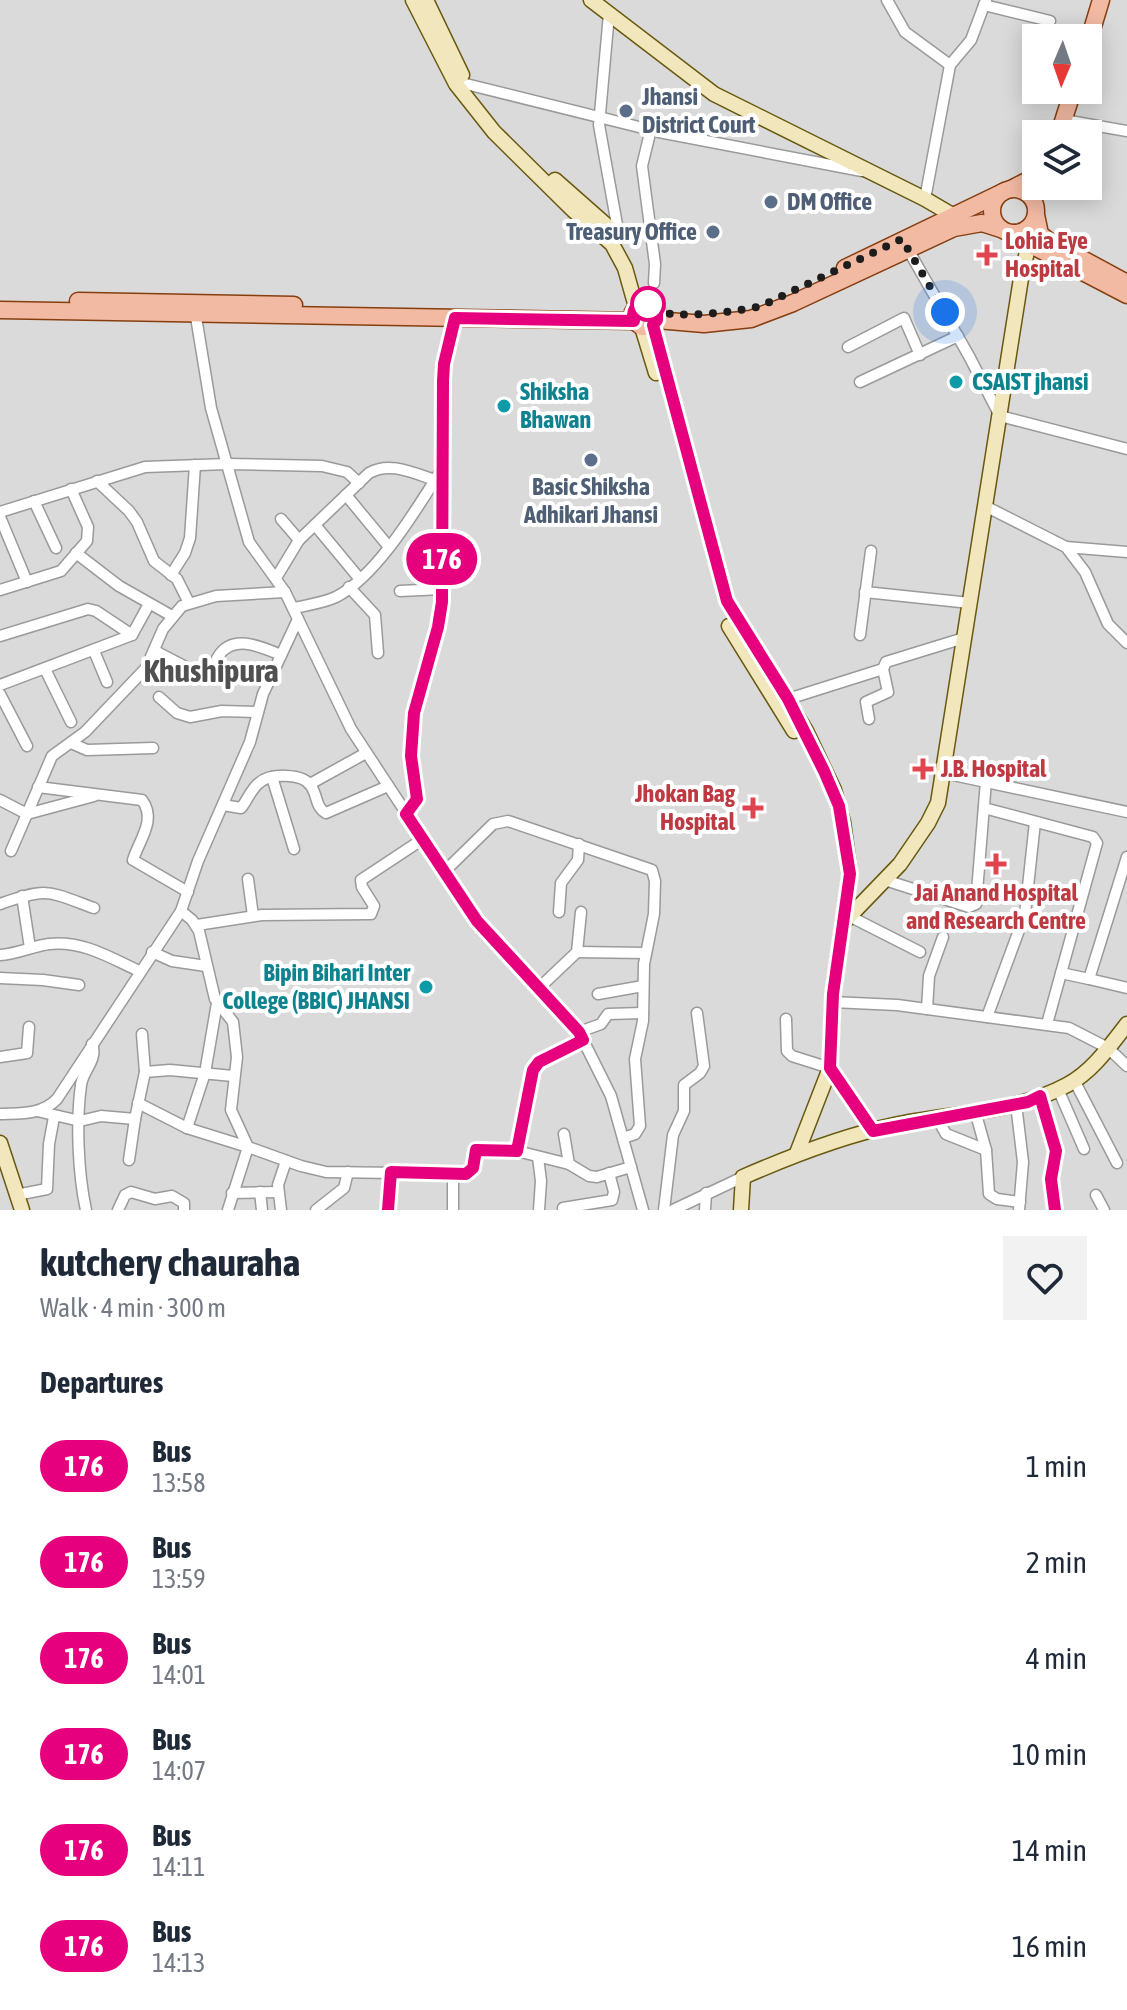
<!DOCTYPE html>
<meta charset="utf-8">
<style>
:root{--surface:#fff;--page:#f2f2f3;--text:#1f2937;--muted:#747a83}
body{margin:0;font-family:"Asap Condensed",sans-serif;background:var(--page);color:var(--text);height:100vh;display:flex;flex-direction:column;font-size:30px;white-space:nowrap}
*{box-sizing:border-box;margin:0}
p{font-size:26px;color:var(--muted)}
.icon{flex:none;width:44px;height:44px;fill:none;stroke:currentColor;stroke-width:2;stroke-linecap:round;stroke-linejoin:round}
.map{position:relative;height:1210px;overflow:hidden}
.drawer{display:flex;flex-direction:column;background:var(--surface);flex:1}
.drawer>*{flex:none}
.badge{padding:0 16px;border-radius:26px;font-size:28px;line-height:52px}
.needle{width:52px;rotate:182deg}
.controls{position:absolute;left:1022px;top:24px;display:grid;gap:16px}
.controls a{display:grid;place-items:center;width:80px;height:80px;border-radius:0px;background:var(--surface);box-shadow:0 4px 20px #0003;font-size:40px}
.you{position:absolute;width:40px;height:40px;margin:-20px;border:6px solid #fff;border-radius:50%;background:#1a73e8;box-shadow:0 0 0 12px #1a73e833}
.map>.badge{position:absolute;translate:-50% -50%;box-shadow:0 0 0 4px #fff}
h2{padding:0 40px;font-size:30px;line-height:72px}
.round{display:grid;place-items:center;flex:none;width:84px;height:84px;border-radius:0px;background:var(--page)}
.head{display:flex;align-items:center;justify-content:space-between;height:136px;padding:0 40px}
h1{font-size:38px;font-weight:700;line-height:60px}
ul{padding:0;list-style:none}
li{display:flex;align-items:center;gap:24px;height:96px;padding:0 40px}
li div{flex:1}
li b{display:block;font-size:30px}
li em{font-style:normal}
li .badge{min-width:88px;font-weight:700;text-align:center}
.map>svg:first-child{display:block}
.residential{fill:#dbdada;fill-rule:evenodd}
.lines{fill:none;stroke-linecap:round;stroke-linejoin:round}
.street-casing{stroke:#9a9a9a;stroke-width:13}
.secondary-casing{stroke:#68590f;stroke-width:17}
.primary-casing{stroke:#863e0f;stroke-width:19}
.street{stroke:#fff;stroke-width:10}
.secondary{stroke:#f2e6bc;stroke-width:14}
.primary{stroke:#f2baa3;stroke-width:16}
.line-casing{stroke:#fff;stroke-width:18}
.line{stroke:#e6007e;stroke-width:12}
.walk{stroke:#1d1d1d;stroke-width:8;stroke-dasharray:0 14.4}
.service-dot{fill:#5c6f8a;stroke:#fff;stroke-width:3}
.health-dot{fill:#e0444e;stroke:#fff;stroke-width:3}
.stop-dot{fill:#fff;stroke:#e6007e;stroke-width:4}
.culture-dot{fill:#0f9aa8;stroke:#fff;stroke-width:3}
.labels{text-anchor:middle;stroke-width:8;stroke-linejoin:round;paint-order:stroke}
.service-label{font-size:24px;font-weight:bold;fill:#4e5e75;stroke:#fff;text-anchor:start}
.health-label{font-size:24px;font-weight:bold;fill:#be3a42;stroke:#fff;text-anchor:start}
.culture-label{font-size:24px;font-weight:bold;fill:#0d838f;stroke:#fff;text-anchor:start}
.district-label{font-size:32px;font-weight:bold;fill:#505050;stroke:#fff}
</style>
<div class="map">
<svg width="1127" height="1210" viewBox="0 0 1127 1210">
<rect width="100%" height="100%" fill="#ede7e3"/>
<path class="residential" d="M0 0H1127V1210H0ZM1036 38H1088V90H1036ZM1036 134H1088V186H1036Z"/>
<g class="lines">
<g class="street-casing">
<g id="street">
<polyline points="887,0 905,32 950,65"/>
<polyline points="984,5 1050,21"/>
<polyline points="609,14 599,125 619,236 612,244"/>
<polyline points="456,84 466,84 659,132 862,171"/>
<polyline points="1064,120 1127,131"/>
<polyline points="651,129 642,166 655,264 654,283"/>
<polyline points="925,199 950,65 971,40 986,0"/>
<polyline points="906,246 969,356 1000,416 1127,449"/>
<polyline points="195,311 211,408 249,542 285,592 351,729 477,921 579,1032 611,1096 643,1210"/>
<polyline points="848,347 904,318 920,355"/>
<polyline points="860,382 958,336"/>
<polyline points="97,481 129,511 137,522 154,561 177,579 189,603"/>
<polyline points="346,495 389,547"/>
<polyline points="34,501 56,548"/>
<polyline points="985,506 1066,547 1085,572 1108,624 1127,643"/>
<polyline points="0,512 145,467 227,464 322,466 347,472 359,483"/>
<polyline points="0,517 27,582"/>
<polyline points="281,519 299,540"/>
<polyline points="315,525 359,578"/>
<polyline points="1066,547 1127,552"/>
<polyline points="76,553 119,586 172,616"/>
<polyline points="171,575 185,553 190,538 195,465"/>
<path d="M276 578 299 540 369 473C390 461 413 473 435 480"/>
<polyline points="349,587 375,615 378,653"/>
<polyline points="0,590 61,571 87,541 88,527 71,489"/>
<polyline points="400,591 442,589"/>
<polyline points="865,592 970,603"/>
<path d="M294 608C307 605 323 603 336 597 378 575 417 508 442 469"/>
<polyline points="860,635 871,551"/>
<polyline points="0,636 88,609 96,611 132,635"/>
<polyline points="94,651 107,682"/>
<path d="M155 651 203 676C211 672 213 665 218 657 232 633 262 647 281 655"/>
<polyline points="45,669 71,722"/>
<polyline points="0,685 132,635 149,604"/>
<polyline points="0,694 27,746"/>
<polyline points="159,697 177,713 190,717 222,711 258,712"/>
<polyline points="788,699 883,669"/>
<polyline points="869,719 866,702 888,692 883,669 886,662 964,638"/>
<polyline points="71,743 87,750 153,748"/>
<polyline points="944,773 1127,812"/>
<polyline points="272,777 294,849"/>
<polyline points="310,784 366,753"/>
<path d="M38 787 142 800C157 820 139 840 133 860L188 892"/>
<polyline points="0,800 27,814 94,796"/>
<path d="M223 805 241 808C247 801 251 789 259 783 270 773 303 773 311 786 318 796 315 807 326 813L388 786"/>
<polyline points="984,808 1093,837 1097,843 1047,1024"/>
<polyline points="406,814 417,799 412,767 414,713 438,627 442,602 443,381 444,364 455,318"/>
<polyline points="1035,822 1025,914 1074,927"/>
<polyline points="11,851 52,756 85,732 146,668 163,629 182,606 216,596 285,592"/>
<polyline points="1127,857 1089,979 1127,988"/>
<polyline points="445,871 493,824 508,821 652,870 655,881 654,914 644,964 643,1021 635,1059 640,1126 635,1134 623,1138"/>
<polyline points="248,879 253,916"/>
<polyline points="885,880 969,907 976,904 986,781"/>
<polyline points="979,894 1026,898"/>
<polyline points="22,896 30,948"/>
<path d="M0 904C48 887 47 891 94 908"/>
<polyline points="181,911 192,920 199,931 215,999 233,1022 237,1057 231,1110 248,1147 301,1166 326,1172 466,1174 471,1172 476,1150 517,1151 533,1070 539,1062 583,1040"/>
<polyline points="559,912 561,883 578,860 579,844"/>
<polyline points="849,916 920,952"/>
<polyline points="197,925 262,915 371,914 374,906 362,887 361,880 423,839"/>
<polyline points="152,952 172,961 206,966"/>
<polyline points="577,952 646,953"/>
<path d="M0 955C17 954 33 946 49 944 82 940 111 958 139 971"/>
<polyline points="1061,973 1089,979"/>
<polyline points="0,978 43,980 79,985"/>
<polyline points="538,989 577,952 581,912"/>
<polyline points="598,994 643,986"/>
<polyline points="832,1002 897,1005 1069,1028 1108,1048 1127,1066"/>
<polyline points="927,1009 929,976 943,937"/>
<polyline points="987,1017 1025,914"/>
<polyline points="786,1019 787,1051 792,1056 830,1068"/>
<polyline points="579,1032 601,1024 608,1014 643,1013"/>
<polyline points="142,1034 145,1072"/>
<polyline points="0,1057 27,1053 29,1027"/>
<polyline points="1074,1080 1117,1163"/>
<polyline points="1058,1089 1084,1149"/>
<polyline points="1040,1096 1056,1151 1051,1179 1055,1210"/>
<polyline points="138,1103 187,1128 248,1147 228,1210"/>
<polyline points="1016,1104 1023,1162 1019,1210"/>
<polyline points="37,1111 80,1121 101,1116 135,1119 145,1072 170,1070 233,1076"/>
<polyline points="975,1111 986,1150 989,1194 997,1199 1020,1202"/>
<path d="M0 1114C20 1113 42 1115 57 1099L181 911 198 861 250 742 263 694 298 619"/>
<polyline points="937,1118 946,1134 986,1150"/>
<polyline points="187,1128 205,1073 217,1003"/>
<polyline points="564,1134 569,1164"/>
<polyline points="517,1151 569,1164 589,1176 597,1177 631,1167"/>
<polyline points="538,1157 541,1181 539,1210"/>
<polyline points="129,1160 135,1119"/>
<polyline points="453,1174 453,1210"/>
<polyline points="260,1192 262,1210"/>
<polyline points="232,1193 278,1192"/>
<polyline points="16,1195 47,1189 49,1144 54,1117"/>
<polyline points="1096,1195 1104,1210"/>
<polyline points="563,1208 612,1200 614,1192 609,1173"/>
<path d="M86 1210C78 1173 76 1122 81 1085 83 1070 98 1060 92 1044"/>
<polyline points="118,1210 125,1195 131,1192 155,1199 172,1196 184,1203 184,1210"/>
<polyline points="281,1210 278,1185 286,1161"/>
<polyline points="316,1210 344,1188 348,1172"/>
<polyline points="388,1210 391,1172"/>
<polyline points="664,1210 673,1135 684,1111 684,1085 700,1073 704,1066 697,1013"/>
<polyline points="673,1210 743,1177"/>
<polyline points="705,1210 706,1193"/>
</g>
</g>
<g class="secondary-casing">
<g id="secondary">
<polyline points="413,0 456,84 494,132 573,210 612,244 625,268 636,307"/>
<polyline points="426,0 462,75"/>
<polyline points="591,0 714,94 925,199 954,216"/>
<polyline points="555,180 614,232"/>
<polyline points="653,325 727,601 806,731 834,790 843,822 850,874 833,994 830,1068 797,1153"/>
<polyline points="642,327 656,373"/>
<polyline points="729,626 794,731"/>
<polyline points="844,922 900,864 928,823 938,803 1022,272 1029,244"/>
<polyline points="830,1068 873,1131"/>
<polyline points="0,1143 22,1210"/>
<path d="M741 1210 743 1177C791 1156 842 1136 894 1125 951 1113 1015 1113 1067 1085 1092 1072 1110 1046 1127 1024"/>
</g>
</g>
<g class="primary-casing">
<g id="primary">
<polyline points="1088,43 1101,0"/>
<polyline points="1059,134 1073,90"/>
<polyline points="1011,189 1036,176"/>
<circle cx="1014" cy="211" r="22"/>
<polyline points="1036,215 1040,234 1049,241 1127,283"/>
<polyline points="1015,233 1029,244 1127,295"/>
<polyline points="845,268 1003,192"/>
<polyline points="78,301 294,305"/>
<polyline points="0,310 634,321"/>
<polyline points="657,320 657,311 651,304 639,305 633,312 634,321 642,327 648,327 657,320 704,324 751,319 793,303 954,228 982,223 1001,229"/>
</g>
</g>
<use href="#street" class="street"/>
<use href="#secondary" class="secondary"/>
<use href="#primary" class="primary"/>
</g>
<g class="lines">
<g class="line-casing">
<path id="line" d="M388 1210 391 1172 466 1174 473 1168 476 1150 517 1151 533 1070 539 1062 583 1040 579 1032 477 921 406 814 417 799 411 756 414 713 438 627 442 602 443 381 444 364 455 318 634 321C631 312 635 304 646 303L657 311V320L653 325 727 601 788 699 824 771 839 806 850 874 833 994 830 1068 873 1131 1028 1102 1040 1096 1056 1151 1051 1179 1055 1210"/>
</g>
<use href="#line" class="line"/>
<path class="walk" d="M648 304 646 303C650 305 653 308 656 310 672 320 742 311 761 306L902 239 945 312"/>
</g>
<g class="service-dot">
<circle cx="626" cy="111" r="8"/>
<circle cx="771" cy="202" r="8"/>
<circle cx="713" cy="232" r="8"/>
<circle cx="591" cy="460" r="8"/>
</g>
<g class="health-dot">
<path d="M983 243h8v8h8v8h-8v8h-8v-8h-8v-8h8z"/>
<path d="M919 757h8v8h8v8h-8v8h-8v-8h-8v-8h8z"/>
<path d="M749 796h8v8h8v8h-8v8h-8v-8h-8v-8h8z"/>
<path d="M992 852h8v8h8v8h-8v8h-8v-8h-8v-8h8z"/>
</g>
<circle class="stop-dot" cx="648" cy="304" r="16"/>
<g class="culture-dot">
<circle cx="956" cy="382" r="8"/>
<circle cx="504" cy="406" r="8"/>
<circle cx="426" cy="987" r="8"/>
</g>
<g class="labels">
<g class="service-label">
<text x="642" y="105">Jhansi<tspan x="642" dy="28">District Court</tspan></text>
<text x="787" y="210">DM Office</text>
<text x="697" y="240" text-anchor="end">Treasury Office</text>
<text x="591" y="495" text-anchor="middle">Basic Shiksha<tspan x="591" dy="28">Adhikari Jhansi</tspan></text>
</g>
<g class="health-label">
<text x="1005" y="249">Lohia Eye<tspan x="1005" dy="28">Hospital</tspan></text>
<text x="941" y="777">J.B. Hospital</text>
<text x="735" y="802" text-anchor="end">Jhokan Bag<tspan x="735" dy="28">Hospital</tspan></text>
<text x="996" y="901" text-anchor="middle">Jai Anand Hospital<tspan x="996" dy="28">and Research Centre</tspan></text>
</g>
<g class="culture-label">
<text x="972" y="390">CSAIST jhansi</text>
<text x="520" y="400">Shiksha<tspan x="520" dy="28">Bhawan</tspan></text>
<text x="410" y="981" text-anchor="end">Bipin Bihari Inter<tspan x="410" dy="28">College (BBIC) JHANSI</tspan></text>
</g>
<g class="district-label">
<text x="211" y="682">Khushipura</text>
</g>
</g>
</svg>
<div class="controls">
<a><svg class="needle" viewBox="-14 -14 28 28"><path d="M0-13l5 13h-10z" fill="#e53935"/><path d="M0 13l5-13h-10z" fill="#747a83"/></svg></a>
<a><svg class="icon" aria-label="layers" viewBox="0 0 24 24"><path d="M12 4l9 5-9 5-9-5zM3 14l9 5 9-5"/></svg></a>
</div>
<div class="you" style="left:945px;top:312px"></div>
<b class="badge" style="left:442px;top:559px;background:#e6007e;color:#fff">176</b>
</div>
<section class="drawer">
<div class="head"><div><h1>kutchery chauraha</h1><p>Walk · 4 min · 300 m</p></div><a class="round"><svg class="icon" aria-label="heart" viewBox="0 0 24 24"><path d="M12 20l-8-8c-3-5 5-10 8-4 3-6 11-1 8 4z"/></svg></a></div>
<h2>Departures</h2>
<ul>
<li><span class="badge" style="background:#e6007e;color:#fff">176</span><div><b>Bus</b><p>13:58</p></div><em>1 min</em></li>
<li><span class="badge" style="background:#e6007e;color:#fff">176</span><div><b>Bus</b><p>13:59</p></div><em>2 min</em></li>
<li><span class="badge" style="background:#e6007e;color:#fff">176</span><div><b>Bus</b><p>14:01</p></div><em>4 min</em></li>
<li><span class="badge" style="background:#e6007e;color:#fff">176</span><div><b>Bus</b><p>14:07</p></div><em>10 min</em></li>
<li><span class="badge" style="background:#e6007e;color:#fff">176</span><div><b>Bus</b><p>14:11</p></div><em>14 min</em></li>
<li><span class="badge" style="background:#e6007e;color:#fff">176</span><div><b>Bus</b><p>14:13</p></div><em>16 min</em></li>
</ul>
</section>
